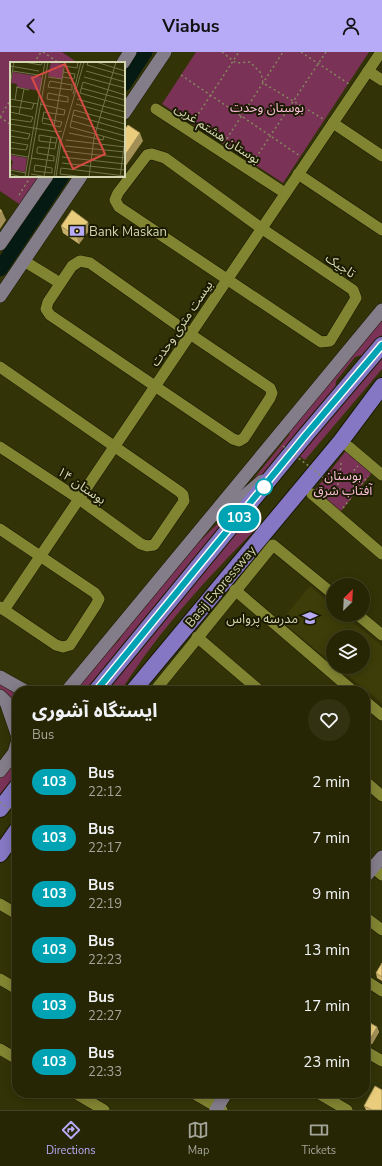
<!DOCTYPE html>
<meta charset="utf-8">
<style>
:root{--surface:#262604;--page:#323213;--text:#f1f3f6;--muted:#a4a59a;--line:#424326;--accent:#b7abf7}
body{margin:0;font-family:"Nunito Sans","Noto Sans Arabic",sans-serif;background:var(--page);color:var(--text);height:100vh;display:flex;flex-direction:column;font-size:15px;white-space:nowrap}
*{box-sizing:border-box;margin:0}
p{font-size:13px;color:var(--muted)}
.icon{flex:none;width:22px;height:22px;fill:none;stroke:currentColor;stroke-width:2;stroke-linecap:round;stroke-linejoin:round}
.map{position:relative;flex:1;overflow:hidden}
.panel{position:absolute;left:12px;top:634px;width:358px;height:412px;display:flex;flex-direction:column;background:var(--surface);border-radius:16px;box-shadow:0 2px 10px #0003,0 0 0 1px var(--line)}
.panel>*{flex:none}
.badge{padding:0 8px;border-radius:13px;font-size:14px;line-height:26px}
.needle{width:26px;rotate:24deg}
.controls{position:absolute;left:326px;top:526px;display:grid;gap:8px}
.controls a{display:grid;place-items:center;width:44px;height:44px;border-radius:50%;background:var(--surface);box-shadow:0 2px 10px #0003,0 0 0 1px var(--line);font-size:20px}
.map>.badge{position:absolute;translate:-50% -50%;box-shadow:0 0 0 2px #fff}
.round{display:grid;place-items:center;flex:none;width:42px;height:42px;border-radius:21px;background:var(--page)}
.overview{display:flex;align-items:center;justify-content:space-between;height:68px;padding:0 20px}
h1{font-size:19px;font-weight:700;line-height:30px}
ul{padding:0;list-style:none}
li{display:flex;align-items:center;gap:12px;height:56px;padding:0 20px}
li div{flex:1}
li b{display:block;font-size:15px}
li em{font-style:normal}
li .badge{min-width:44px;font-weight:700;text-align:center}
header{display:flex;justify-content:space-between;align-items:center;height:52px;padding:0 20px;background:var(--accent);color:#111;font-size:18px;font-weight:700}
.dock{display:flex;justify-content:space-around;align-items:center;height:56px;border-top:1px solid var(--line);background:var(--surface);font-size:11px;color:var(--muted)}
.dock a{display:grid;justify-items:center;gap:2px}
.dock .active{color:var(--accent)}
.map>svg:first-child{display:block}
.built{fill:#3c3d09}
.green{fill:#7a3257}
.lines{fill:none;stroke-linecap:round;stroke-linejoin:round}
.river{stroke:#041a13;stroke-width:15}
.minor-casing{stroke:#191a02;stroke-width:12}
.major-casing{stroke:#191a02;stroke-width:14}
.highway-casing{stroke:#191a02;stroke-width:18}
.path{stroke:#86885e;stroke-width:1.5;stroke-dasharray:2 3;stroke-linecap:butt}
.minor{stroke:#818431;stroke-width:11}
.major{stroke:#837c89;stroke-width:13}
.highway{stroke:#8577c3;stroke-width:16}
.path-bridge{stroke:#86885e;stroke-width:1.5;stroke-dasharray:2 3;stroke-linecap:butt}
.wall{fill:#c8b06b}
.shaded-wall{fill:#a39057}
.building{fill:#e9cd7c;stroke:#a39057}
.line-casing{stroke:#fff;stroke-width:9}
.line{stroke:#00a3b4;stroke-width:6}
.stop-dot{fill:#fff;stroke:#00a3b4;stroke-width:2}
.labels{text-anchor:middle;stroke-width:4;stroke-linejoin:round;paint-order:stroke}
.park-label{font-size:13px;fill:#fabed8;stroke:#1a1a00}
.street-label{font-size:13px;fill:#d3d6ae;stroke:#1a1a00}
.poi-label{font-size:13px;fill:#d3d6ae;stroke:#1a1a00;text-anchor:start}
.inset-road{fill:none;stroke:#727449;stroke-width:1}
.view{fill:#d54b43;fill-opacity:0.15;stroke:#d54b43;stroke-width:2}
.inset-edge{fill:none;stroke:#d3d6ae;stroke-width:2}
</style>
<header><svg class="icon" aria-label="back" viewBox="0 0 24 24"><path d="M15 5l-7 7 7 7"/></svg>Viabus<svg class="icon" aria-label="person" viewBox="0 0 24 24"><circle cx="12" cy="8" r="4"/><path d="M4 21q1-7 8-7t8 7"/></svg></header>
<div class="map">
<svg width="382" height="1058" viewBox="0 0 382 1058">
<rect width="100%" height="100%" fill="#323306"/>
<polygon class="built" points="310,534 333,554 333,563 344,563 382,594 382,651 337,615 363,615 363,585 333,585 333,612 281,569"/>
<g class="green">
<polygon points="0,0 62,0 78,11 11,11 11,124 41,124 22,154 0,139"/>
<polygon points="196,0 369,0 283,131 162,52"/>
<polygon points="382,263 382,283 366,302 355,305 336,329 335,339 280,405 232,454 289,383 292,372"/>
<polygon points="382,301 382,317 305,408 298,403"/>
<polygon points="349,395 375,417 337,464 312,442"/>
<polygon points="242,453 88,639 72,639 119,588 131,568 188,501 213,476"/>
<path d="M249 464 259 474C209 524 159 578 121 639H103Z"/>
<polygon points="0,632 17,643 17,650 0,638"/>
<polygon points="17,703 17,723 0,746 0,725"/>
</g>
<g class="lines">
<g class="river">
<polyline points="124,32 145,0"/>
<polyline points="0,217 62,124"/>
</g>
<g class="minor-casing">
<g id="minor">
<polyline points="368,19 382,28"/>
<polyline points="156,57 285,141"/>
<polyline points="333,71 382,104"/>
<polygon points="152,102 165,106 261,176 353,238 356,246 330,289 321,290 119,155 115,148 118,141 147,103"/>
<polyline points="298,122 382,178"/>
<polyline points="24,209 60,231"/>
<polygon points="80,209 90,211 190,282 270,336 272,341 270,346 244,386 239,389 233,387 50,263 46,257 48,250 72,214"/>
<polyline points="0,315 180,440 183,443 184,449 154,493 147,494 141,492 79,447 0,395"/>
<polyline points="349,395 382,423"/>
<polyline points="312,442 382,502"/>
<polyline points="0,477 95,541 99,547 96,553 70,593 63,595 56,593 0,555"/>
<polyline points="235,538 353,639"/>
<polyline points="4,558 381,0"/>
<polyline points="358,563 382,583"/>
<polyline points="197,585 260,639"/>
<polyline points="161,639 157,636 273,493 333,542"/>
<polyline points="365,649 382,663"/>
<polyline points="365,729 382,744"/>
<polyline points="365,809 382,823"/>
<polyline points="0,852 17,862"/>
<polyline points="365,865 382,878"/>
<polyline points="0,927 17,937"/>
<polyline points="365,928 382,939"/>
<polyline points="0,997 17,1007"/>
<polyline points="365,999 382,1009"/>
<polyline points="75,1041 104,1058"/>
<polyline points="193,1041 222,1058"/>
<polyline points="318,1041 347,1058"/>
</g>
</g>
<g class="major-casing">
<g id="major">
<polyline points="123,11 130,0"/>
<polyline points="124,61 165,0"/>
<polyline points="0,192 47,124"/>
<polyline points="0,244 81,124"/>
<polyline points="221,464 262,429"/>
<polyline points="0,625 25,639"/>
<polyline points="67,639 382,258"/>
<polyline points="0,644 6,650 17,682"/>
<polyline points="0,719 14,701 17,691"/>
<polyline points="365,825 382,805"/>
<polyline points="216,1058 226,1041"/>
</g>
</g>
<g class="highway-casing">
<g id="highway">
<polyline points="96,639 305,384 382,293"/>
<polyline points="133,639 341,389 382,334"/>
<polyline points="0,757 17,735"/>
<polyline points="0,802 17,778"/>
</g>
</g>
<g class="path">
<polyline points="43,0 59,11"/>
<polyline points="222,0 236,11 250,10 261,21 263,31 325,68"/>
<polyline points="301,0 349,32"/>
<polyline points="34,11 41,0"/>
<polyline points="181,23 300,104"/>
<polyline points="0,65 11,47"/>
<polyline points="0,65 11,73"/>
<polyline points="193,70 239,0"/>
<polyline points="224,91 283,0"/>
<polyline points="253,110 326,0"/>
<polyline points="19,143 31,124"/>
<circle cx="346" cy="433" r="8"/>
<polyline points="347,426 358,414"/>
<polyline points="340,428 341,408"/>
<polyline points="323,439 339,437"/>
<polyline points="343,456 368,424"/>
</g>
<use href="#minor" class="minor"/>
<use href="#major" class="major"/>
<use href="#highway" class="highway"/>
<g class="path-bridge">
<polyline points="283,394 324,426"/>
<polyline points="0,750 17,764"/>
</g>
</g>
<g class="wall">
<polygon points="61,174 90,177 79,192 63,181"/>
<polygon points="382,911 382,929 377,926 376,921"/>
<polygon points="365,968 377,975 379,980 372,992 365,989"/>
<polygon points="364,1054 382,1058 366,1058"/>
</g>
<g class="shaded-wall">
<polygon points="140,81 143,89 125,115 124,113 124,105"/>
<polygon points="2,159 6,168 0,177 0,162"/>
<polygon points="88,170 90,177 79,192 77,185"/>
<polygon points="377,975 379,980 372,992 370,987"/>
</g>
<g class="building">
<polygon points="128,73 140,81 124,105 124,78"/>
<polygon points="0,157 2,159 0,162"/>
<polygon points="72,158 88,170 77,185 61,174"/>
<polygon points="382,911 382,925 376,921"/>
<polygon points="365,968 377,975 370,987 365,985"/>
<polygon points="375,1034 382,1038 382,1058 372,1058 364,1054"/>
</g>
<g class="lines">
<g class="line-casing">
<polyline id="line" points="96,639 305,384 382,293"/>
</g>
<use href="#line" class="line"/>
</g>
<defs>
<g id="bank-bare" transform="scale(1.2)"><path d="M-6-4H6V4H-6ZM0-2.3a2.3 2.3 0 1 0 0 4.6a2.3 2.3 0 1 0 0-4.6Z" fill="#b7abf7" stroke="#1a1a00" stroke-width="2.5" paint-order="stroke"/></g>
<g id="school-bare" transform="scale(1.2)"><path d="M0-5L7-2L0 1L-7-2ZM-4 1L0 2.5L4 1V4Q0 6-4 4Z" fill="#b7abf7" stroke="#1a1a00" stroke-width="2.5" paint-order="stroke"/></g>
</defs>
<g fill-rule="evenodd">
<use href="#bank-bare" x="77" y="179"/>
<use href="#school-bare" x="310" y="566"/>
</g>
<circle class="stop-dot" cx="264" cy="435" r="8"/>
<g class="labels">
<g class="park-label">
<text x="267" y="60">بوستان وحدت</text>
<text x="343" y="428">بوستان<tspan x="343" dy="15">آفتاب شرق</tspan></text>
</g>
<g class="street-label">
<text transform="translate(218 81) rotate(33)" y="5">بوستان هشتم غربی</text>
<text transform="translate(341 213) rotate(34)" y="5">تاجیک</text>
<text transform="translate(181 271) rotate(-56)" y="5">بیست متری وحدت</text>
<text transform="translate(82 433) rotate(34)" y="5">بوستان ۱۴</text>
<text transform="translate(220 534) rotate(-50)" y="5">Basij Expressway</text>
</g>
<g class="poi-label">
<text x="89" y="184">Bank Maskan</text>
<text x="298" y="571" text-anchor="end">مدرسه پرواس</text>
</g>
</g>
<g transform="translate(10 10)">
<rect width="115" height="115" fill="#323306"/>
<path d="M41 0 54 2 52 17 38 14ZM3 10 32 15 30 29 7 25V22L1 21ZM0 93 17 96 15 110 1 107 3 99 0 98Z" fill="#7a3257"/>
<path class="inset-road" d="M14 0 31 3 33 0M78 0 77 3 115 14M86 0 115 9M0 4 29 9M54 4 67 6 68 0M3 9 28 13M76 9 115 20M38 15 52 17M53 15 64 17 65 12 53 10M74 15 115 26M40 19 62 23V28L38 25ZM0 23 4 0M6 25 19 28M71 26 115 38M38 31 58 35V40L37 37ZM63 32 71 0M115 33 73 20 70 31 115 44M0 37 28 42M67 37 115 50M5 38 7 25M30 42 55 48 54 53 34 50 32 60M66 42 115 56M0 44 22 47 24 41M0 50 23 55 21 60 0 57M9 52 14 27M63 53 115 68M62 59 115 74M32 61 50 65 52 60 33 56M0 62 47 70 52 69M44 64 55 0M0 68 20 72 18 77 0 74M59 71 93 78 94 74M56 78 115 85M0 80 18 83 16 88 0 86M114 80 60 65 64 48 115 62M55 84 115 90M53 89 115 96M0 92 18 95M52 95 115 102M21 96 44 99V94L27 91V87L28 85 45 87V86L46 81 47 77V76L29 73V79L46 81M52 101 115 108M25 103 42 106V111L24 109ZM0 108 16 111M0 112 12 115M21 112 38 115M15 115 35 0M18 115 38 0M34 115 41 75M44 115 50 76 48 72M46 115 51 80 74 0M74 115 50 112 51 106 115 114M79 115 84 76 106 0M110 115 115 78"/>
<path class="view" d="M55 2 95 92 63 107 22 16Z"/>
<rect width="115" height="115" class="inset-edge"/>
</g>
</svg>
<div class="controls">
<a><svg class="needle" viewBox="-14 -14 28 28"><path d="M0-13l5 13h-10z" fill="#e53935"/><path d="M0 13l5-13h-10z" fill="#a4a59a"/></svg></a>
<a><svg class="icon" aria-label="layers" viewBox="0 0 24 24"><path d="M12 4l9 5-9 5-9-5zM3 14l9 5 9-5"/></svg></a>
</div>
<b class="badge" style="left:239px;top:466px;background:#00a3b4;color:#fff">103</b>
<section class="panel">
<div class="overview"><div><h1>ایستگاه آشوری</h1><p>Bus</p></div><a class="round"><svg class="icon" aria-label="heart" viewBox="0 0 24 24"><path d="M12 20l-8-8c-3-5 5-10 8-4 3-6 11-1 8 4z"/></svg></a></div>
<ul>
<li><span class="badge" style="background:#00a3b4;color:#fff">103</span><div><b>Bus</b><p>22:12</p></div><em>2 min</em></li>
<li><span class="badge" style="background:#00a3b4;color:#fff">103</span><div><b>Bus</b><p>22:17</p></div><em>7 min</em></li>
<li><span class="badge" style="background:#00a3b4;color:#fff">103</span><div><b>Bus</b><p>22:19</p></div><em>9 min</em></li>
<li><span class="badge" style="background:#00a3b4;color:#fff">103</span><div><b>Bus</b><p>22:23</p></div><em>13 min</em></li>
<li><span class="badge" style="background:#00a3b4;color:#fff">103</span><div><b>Bus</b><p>22:27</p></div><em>17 min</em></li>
<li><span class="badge" style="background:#00a3b4;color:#fff">103</span><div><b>Bus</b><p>22:33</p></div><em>23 min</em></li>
</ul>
</section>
</div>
<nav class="dock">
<a class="active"><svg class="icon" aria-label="directions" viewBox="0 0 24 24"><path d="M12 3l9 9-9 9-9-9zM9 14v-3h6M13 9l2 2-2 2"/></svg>Directions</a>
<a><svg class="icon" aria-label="map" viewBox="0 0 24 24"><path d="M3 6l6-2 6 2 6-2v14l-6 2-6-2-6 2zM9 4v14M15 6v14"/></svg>Map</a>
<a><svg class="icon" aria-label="tickets" viewBox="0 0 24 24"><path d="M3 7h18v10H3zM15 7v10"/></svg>Tickets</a>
</nav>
